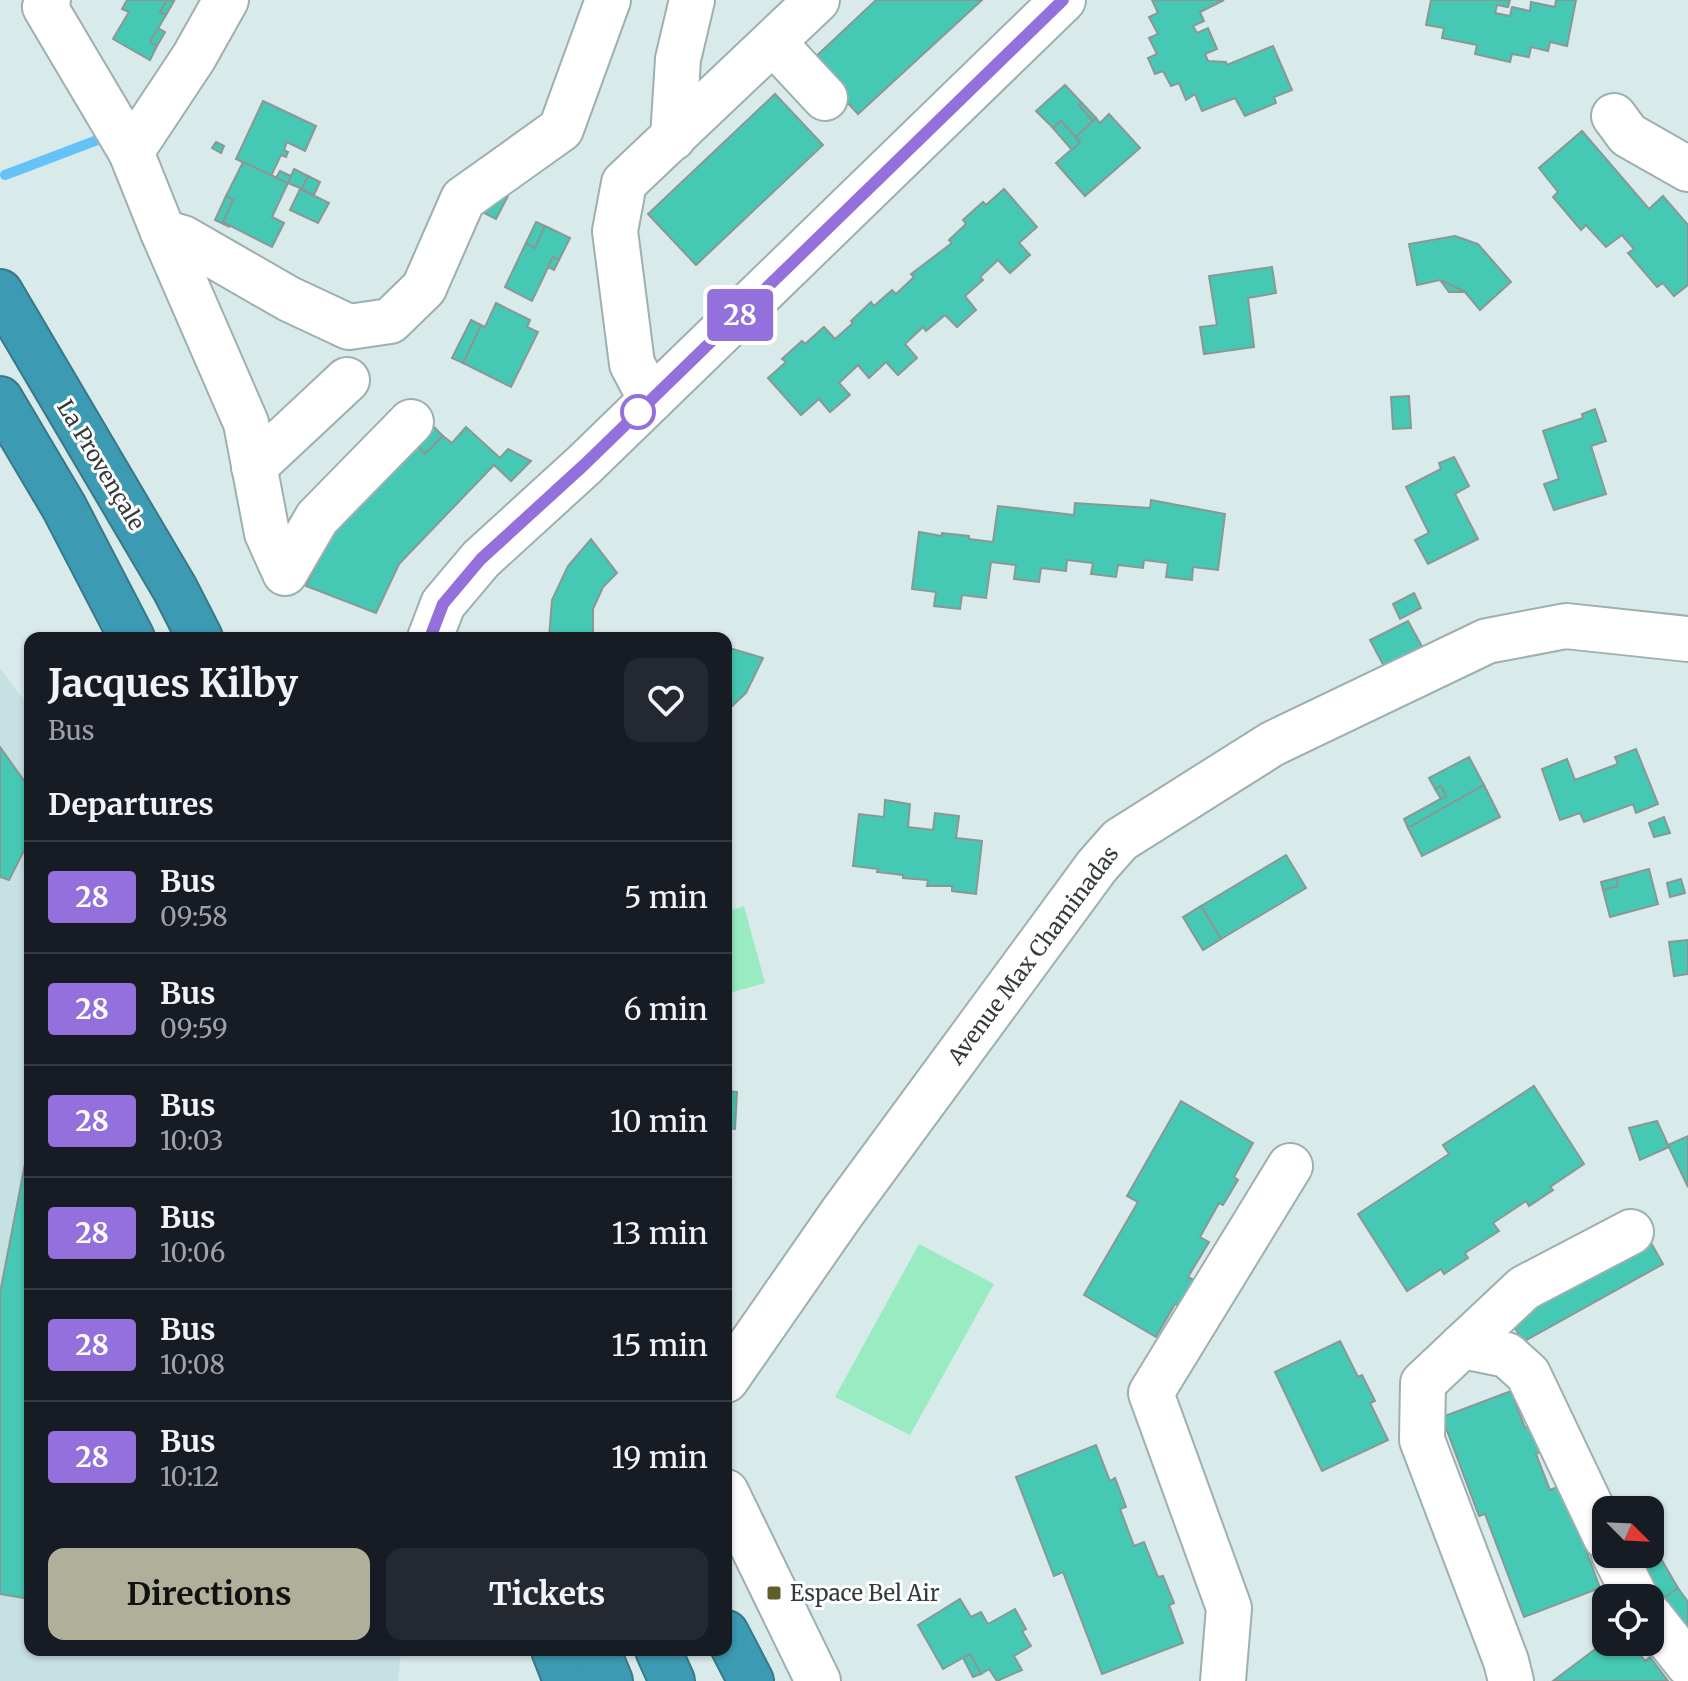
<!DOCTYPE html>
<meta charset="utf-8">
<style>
:root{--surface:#171b24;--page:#242831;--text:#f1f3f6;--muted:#9ea1a6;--line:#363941;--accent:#b0b09a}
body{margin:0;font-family:Merriweather,serif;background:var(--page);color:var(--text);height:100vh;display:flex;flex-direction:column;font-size:30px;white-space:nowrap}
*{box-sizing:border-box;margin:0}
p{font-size:26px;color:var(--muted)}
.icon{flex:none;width:44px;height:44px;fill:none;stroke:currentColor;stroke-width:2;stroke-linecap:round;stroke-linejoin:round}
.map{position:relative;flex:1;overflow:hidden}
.side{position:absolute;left:24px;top:632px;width:708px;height:1024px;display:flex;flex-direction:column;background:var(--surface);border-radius:16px;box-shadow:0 2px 6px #0004}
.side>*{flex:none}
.badge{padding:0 16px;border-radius:6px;font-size:28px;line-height:52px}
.needle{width:52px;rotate:114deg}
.controls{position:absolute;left:1592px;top:1496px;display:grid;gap:16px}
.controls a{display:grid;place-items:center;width:72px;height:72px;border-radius:16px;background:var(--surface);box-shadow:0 2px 6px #0004;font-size:40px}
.map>.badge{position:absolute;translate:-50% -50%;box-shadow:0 0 0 4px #fff}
h2{padding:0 24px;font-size:30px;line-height:72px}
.round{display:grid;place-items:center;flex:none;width:84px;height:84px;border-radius:16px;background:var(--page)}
.headline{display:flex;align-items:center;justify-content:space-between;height:136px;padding:0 24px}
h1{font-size:38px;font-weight:700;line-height:60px}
.button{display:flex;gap:16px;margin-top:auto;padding:16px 24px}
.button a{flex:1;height:92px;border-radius:16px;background:var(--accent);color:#111;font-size:32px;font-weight:700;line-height:92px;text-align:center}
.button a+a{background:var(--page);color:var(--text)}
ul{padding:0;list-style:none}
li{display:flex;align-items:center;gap:24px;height:112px;padding:0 24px;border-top:2px solid var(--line)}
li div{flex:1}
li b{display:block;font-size:30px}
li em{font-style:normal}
li .badge{min-width:88px;font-weight:700;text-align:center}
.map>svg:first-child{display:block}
.built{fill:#c6e1e2}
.green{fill:#99ebc1}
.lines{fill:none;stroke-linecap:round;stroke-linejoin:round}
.stream{stroke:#65c2f8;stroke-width:10}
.building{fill:#46c9b4;stroke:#899895;stroke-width:2}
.minor-casing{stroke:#9eafb0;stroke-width:48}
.highway-casing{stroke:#397888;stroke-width:48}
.minor{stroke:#fff;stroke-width:44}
.highway{stroke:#3c9ab2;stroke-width:44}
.line-casing{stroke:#fff;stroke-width:18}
.line{stroke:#9370db;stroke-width:12}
.stop-dot{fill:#fff;stroke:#9370db;stroke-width:4}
.poi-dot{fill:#615e2a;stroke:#fff;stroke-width:3}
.labels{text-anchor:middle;stroke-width:6;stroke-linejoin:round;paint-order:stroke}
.street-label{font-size:22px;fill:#333a3a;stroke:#fff}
.poi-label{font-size:22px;fill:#333a3a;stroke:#fff;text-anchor:start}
</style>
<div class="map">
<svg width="1688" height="1681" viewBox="0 0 1688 1681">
<rect width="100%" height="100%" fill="#d9eaeb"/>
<polygon class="built" points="0,668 30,709 30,1650 401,1650 398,1681 0,1681"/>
<g class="green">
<polygon points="744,906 765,983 726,994 726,912"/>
<polygon points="919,1244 994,1284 910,1435 835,1397"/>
</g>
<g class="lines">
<polyline class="stream" points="5,175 108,136"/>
</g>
<g class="building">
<polygon points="127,0 167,0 160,12 166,15 150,42 157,46 150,60 113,39 129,12 122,9"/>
<polygon points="167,0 174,1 166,15 160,12"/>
<polygon points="876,0 982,0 858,114 810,62"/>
<polygon points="1152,0 1224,0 1200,12 1204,21 1193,26 1197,33 1208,28 1217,49 1205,54 1208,61 1226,62 1227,65 1273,46 1292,90 1274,97 1276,103 1245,116 1235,98 1202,111 1195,94 1186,100 1179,83 1171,86 1163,71 1155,74 1148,58 1157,54 1149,38 1158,34 1149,17 1158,13"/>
<polygon points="1431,0 1510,0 1508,7 1497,5 1495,13 1510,16 1512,7 1530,11 1531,2 1555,7 1556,0 1576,0 1567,46 1550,42 1548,51 1531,47 1529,57 1512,54 1510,62 1475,54 1477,45 1442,38 1444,28 1426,25"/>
<polygon points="158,28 165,32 157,46 150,42"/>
<polygon points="1065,85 1082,103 1079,105 1093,121 1076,137 1061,121 1053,128 1036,111"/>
<polygon points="775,94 823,145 696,265 648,214"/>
<polygon points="263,101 316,126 305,151 287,142 284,150 288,152 286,157 281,155 271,176 236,159"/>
<polygon points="1082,103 1096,118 1093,121 1079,105"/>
<polygon points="1109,114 1140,148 1085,196 1056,163 1080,142 1076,137 1096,118 1100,123"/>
<polygon points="1061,121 1080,142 1072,150 1053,128"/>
<polygon points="1582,131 1649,209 1663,196 1688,225 1688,285 1674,296 1663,283 1657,287 1628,253 1634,249 1622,235 1606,247 1586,225 1581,230 1553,197 1558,192 1539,168"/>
<polygon points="216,142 224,146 221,153 212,148"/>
<polygon points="243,162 288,183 272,217 284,223 272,247 223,222 233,200 226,196"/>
<polygon points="294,169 308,176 302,189 288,183"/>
<polygon points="280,171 291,176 288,183 276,178"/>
<polygon points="308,176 320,182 314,195 302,189"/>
<polygon points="493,188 508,196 496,219 480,211"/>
<polygon points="300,189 329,203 318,223 290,210"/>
<polygon points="1004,189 1037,227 1019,243 1030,255 1010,273 998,260 980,277 983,280 965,296 976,310 957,327 945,315 926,331 923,327 905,344 917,358 898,375 886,362 869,378 858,365 839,383 850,395 830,412 819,399 801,415 768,378 786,362 782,359 802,341 805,344 824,327 835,339 853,323 851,321 871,302 874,306 892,290 896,294 914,277 911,274 952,243 949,240 966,224 963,220 983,202 986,205"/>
<polygon points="226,196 233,200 223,222 230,227 215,220"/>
<polygon points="536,222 545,226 535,248 526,243"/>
<polygon points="545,226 570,238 559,260 553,257 532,301 505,287 526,243 535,248"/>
<polygon points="1455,236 1478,244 1511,282 1480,310 1465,292 1440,280 1417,285 1409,244"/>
<polygon points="553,257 559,260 554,270 548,267"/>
<polygon points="1272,267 1276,293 1248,298 1254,347 1204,354 1200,327 1217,325 1209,276"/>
<polygon points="1440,280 1465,292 1449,292"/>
<polygon points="496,303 530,320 527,327 538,332 511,387 463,363 481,325 485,327"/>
<polygon points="471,320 481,325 463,363 452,358"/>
<polygon points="1409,396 1411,428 1393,429 1391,397"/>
<polygon points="1595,409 1606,441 1591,446 1606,494 1554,510 1544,484 1559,479 1543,431 1583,418 1582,414"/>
<polygon points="428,421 443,436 425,454 411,439"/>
<polygon points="466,427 500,458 508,449 531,461 511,481 494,465 399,564 376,613 306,586 347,502 411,439 425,454 443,436 452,443"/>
<polygon points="1454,457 1469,486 1455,494 1478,539 1428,564 1415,540 1429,533 1406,487 1441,469 1439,463"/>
<polygon points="1151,500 1225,514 1218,570 1193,567 1192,580 1166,577 1168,563 1144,560 1143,568 1118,565 1116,577 1091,574 1093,563 1067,560 1066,571 1041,568 1039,582 1014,579 1016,565 991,562 986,598 962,595 960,609 934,606 936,592 912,589 919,532 942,536 942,533 969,536 969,539 993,542 998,506 1074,515 1075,503 1150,508"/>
<polygon points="591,539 617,573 603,587 593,609 593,638 549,638 552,600 568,566"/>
<polygon points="1414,593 1421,608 1400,619 1393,604"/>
<polygon points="1408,621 1424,650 1386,670 1370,640"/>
<polygon points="726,647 763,658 746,693 726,712"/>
<polygon points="0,747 30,789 30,839 9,880 0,877"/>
<polygon points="1636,749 1658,804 1636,813 1633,804 1584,822 1580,813 1560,820 1542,769 1567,759 1575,780 1618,764 1615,757"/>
<polygon points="1469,757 1484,785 1408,828 1404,819 1446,796 1441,786 1435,789 1429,778"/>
<polygon points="1484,785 1500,817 1422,856 1408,828"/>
<polygon points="1441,786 1446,796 1441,799 1435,789"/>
<polygon points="885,800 910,804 908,827 933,830 935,813 959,816 956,838 982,841 976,894 952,891 952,886 927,886 928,880 903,878 903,875 877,872 878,869 853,866 859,814 884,817"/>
<polygon points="1664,817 1670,833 1654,837 1649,823"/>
<polygon points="1286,855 1306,888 1221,939 1201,906"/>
<polygon points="1649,869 1658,904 1610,917 1603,890 1618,886 1616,878"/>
<polygon points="1616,878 1618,886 1603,890 1601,882"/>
<polygon points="1681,879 1685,893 1670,897 1667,883"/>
<polygon points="1201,906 1221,939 1203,950 1183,917"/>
<polygon points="1688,940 1688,974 1674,976 1669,942"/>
<polygon points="1534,1086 1584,1164 1550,1187 1553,1190 1529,1206 1526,1201 1493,1223 1499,1231 1465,1253 1468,1258 1444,1274 1441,1269 1407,1291 1358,1214 1449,1154 1443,1145"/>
<polygon points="726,1091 737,1092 735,1129 726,1128"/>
<polygon points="1181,1101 1253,1143 1234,1177 1238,1180 1223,1205 1219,1203 1200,1237 1209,1242 1188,1277 1194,1280 1179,1305 1175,1304 1156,1337 1084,1295 1138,1202 1127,1196"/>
<polygon points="1657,1121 1669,1147 1640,1160 1629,1128"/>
<polygon points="1688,1136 1688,1187 1668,1145"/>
<polygon points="30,1138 30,1599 0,1594 0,1293"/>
<polygon points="1650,1241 1663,1264 1523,1342 1510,1319"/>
<polygon points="1340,1341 1358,1377 1362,1375 1375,1401 1370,1403 1388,1440 1322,1471 1275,1372"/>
<polygon points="1511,1391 1525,1428 1530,1425 1540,1452 1536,1454 1550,1490 1560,1486 1574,1523 1579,1521 1590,1549 1586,1550 1600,1588 1524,1617 1485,1514 1479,1516 1442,1417"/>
<polygon points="1096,1445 1110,1481 1115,1478 1126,1507 1120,1509 1134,1546 1144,1542 1158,1577 1163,1576 1174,1603 1169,1605 1183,1643 1102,1674 1063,1572 1054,1576 1016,1477"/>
<polygon points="1657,1552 1678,1588 1657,1603 1634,1563"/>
<polygon points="1678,1588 1688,1602 1688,1644 1657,1603"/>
<polygon points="960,1599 971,1617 981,1612 988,1624 1015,1609 1026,1629 1022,1631 1031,1646 1014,1656 1022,1670 997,1681 989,1669 981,1674 970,1654 943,1669 918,1625"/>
<polygon points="1606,1641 1631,1642 1645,1661 1650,1657 1668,1681 1553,1681"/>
<polygon points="970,1654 981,1674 973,1677 963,1658"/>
</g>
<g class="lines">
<g class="minor-casing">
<g id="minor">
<polyline points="48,0 45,7 131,152 194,57 226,0"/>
<polyline points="773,42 825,98"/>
<polyline points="1614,116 1628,135 1688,169"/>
<polyline points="673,138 678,59 692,0"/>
<polyline points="131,152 163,232 246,423 267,533 285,573 317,518 411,422"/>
<polyline points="163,232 183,238 289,299 349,327 390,321 424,288 463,199 561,129 608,0"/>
<polyline points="651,400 632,364 615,231 624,183 817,0"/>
<polyline points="254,467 347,380"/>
<polyline points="430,638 443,604 481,559 584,465 1063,0"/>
<polyline points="1462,1346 1507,1355 1528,1374 1606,1538"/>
<polyline points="726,1380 842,1213 1097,866 1120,840 1272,744 1487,641 1566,626 1688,639"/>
<polyline points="726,1492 818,1681"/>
<polyline points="1614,1554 1636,1598"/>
<polyline points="1650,1616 1688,1664"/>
<polyline points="1223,1681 1229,1608 1151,1393 1290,1166"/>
<polyline points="1511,1681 1506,1661 1422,1440 1423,1383 1524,1288 1631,1232"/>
</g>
</g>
<g class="highway-casing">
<g id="highway">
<polyline points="0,292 175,589 200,638"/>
<polyline points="0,399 64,507 132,638"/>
<polyline points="726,1633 751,1681"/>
<polyline points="554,1650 566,1681"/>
<polyline points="597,1650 610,1681"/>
<polyline points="658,1650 672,1681"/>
</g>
</g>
<use href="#minor" class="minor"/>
<use href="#highway" class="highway"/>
</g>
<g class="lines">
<g class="line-casing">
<polyline id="line" points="430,638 443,604 481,559 584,465 1063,0"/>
</g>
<use href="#line" class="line"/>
</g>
<circle class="stop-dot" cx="638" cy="412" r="16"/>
<rect class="poi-dot" x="766" y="1585" width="16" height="16" rx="4"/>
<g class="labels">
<g class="street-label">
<text transform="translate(101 465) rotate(59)" y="8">La Provençale</text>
<text transform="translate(1033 955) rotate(-53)" y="8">Avenue Max Chaminadas</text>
</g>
<g class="poi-label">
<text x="790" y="1601">Espace Bel Air</text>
</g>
</g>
</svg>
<div class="controls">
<a><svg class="needle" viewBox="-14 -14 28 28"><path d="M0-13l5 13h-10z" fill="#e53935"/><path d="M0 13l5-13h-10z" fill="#9ea1a6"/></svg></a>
<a><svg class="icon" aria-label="locate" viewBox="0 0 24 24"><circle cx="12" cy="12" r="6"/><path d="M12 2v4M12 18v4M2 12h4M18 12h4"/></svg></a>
</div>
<b class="badge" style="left:740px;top:315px;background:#9370db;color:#fff">28</b>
<section class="side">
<div class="headline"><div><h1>Jacques Kilby</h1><p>Bus</p></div><a class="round"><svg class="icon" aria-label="heart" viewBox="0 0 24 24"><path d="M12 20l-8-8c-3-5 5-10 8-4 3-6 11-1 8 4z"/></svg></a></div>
<h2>Departures</h2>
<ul>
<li><span class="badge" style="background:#9370db;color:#fff">28</span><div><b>Bus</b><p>09:58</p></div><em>5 min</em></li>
<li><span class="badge" style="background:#9370db;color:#fff">28</span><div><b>Bus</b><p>09:59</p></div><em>6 min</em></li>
<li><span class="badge" style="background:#9370db;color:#fff">28</span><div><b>Bus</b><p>10:03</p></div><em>10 min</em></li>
<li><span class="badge" style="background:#9370db;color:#fff">28</span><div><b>Bus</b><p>10:06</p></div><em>13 min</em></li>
<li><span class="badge" style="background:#9370db;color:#fff">28</span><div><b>Bus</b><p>10:08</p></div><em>15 min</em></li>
<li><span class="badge" style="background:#9370db;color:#fff">28</span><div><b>Bus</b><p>10:12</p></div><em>19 min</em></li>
</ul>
<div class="button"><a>Directions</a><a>Tickets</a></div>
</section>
</div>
